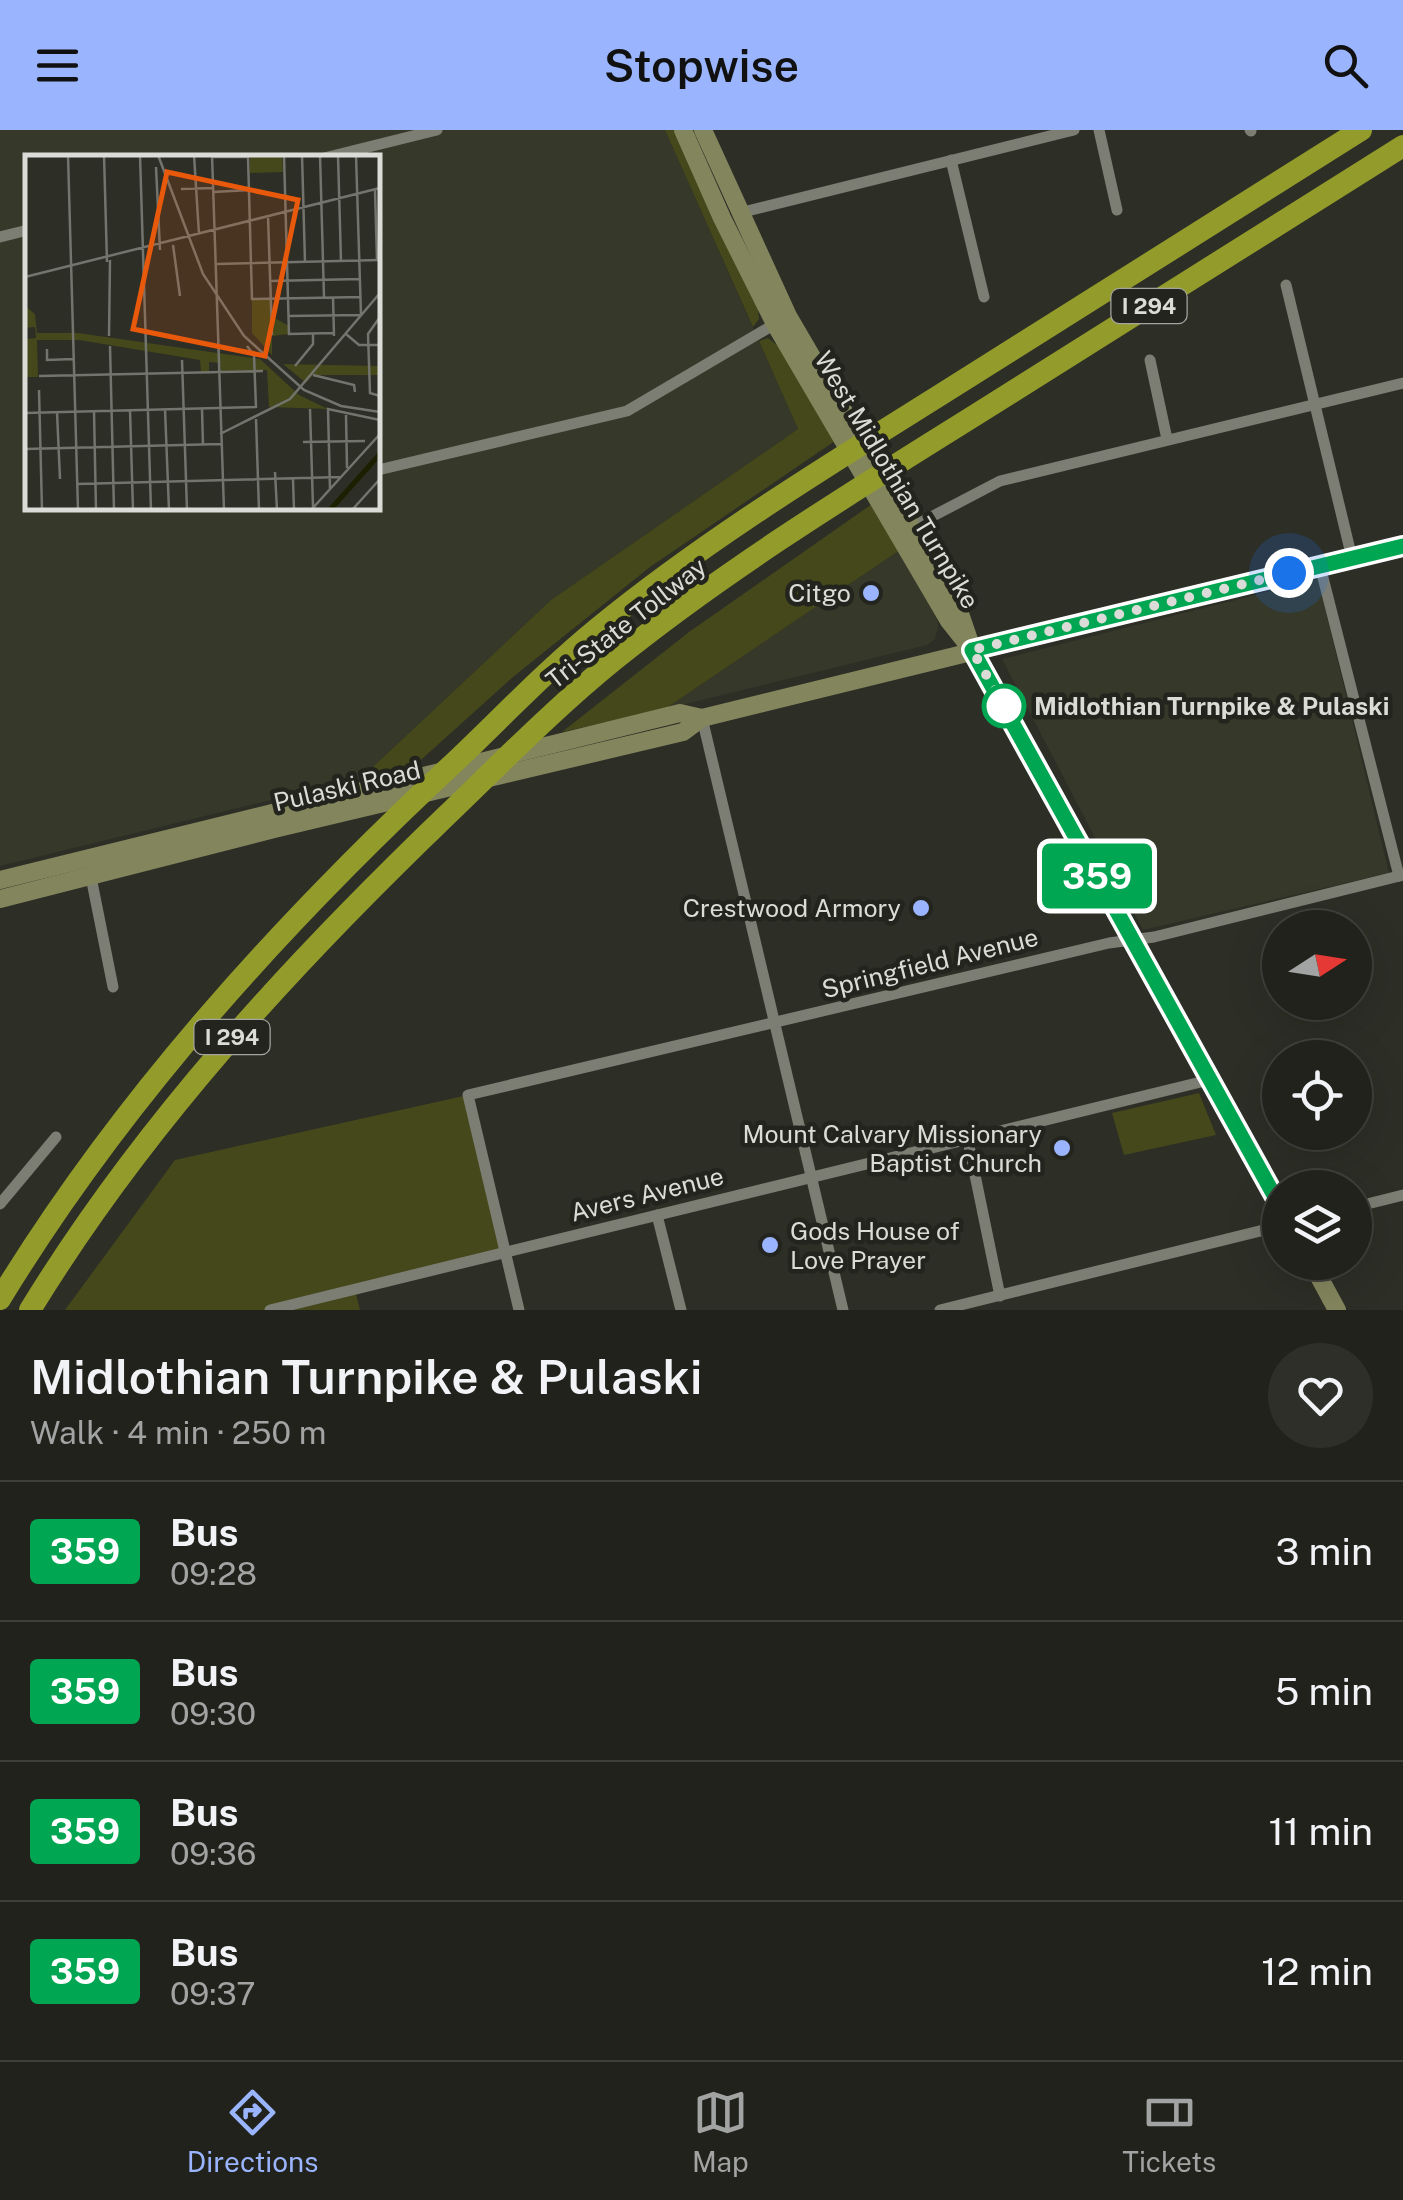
<!DOCTYPE html>
<meta charset="utf-8">
<style>
:root{--surface:#22221c;--page:#2e2f29;--text:#f1f3f6;--muted:#a2a4a3;--line:#3f3f3b;--accent:#9ab5fd}
body{margin:0;font-family:"Public Sans",sans-serif;background:var(--page);color:var(--text);height:100vh;display:flex;flex-direction:column;font-size:38px;white-space:nowrap}
*{box-sizing:border-box;margin:0}
p{font-size:32px;color:var(--muted)}
.icon{flex:none;width:55px;height:55px;fill:none;stroke:currentColor;stroke-width:2;stroke-linecap:round;stroke-linejoin:round}
.map{position:relative;height:1180px;overflow:hidden}
.details{display:flex;flex-direction:column;background:var(--surface);flex:1}
.details>*{flex:none}
.badge{padding:0 20px;border-radius:8px;font-size:35px;line-height:65px}
.needle{width:65px;rotate:78deg}
.controls{position:absolute;left:1262px;top:780px;display:grid;gap:20px}
.controls a{display:grid;place-items:center;width:110px;height:110px;border-radius:50%;background:var(--surface);box-shadow:0 10px 40px #0002,0 0 0 2px var(--line);font-size:50px}
.you{position:absolute;width:50px;height:50px;margin:-25px;border:8px solid #fff;border-radius:50%;background:#1a73e8;box-shadow:0 0 0 15px #1a73e833}
.map>.badge{position:absolute;translate:-50% -50%;box-shadow:0 0 0 5px #fff}
.round{display:grid;place-items:center;flex:none;width:105px;height:105px;border-radius:52px;background:var(--page)}
.summary{display:flex;align-items:center;justify-content:space-between;height:170px;padding:0 30px}
h1{font-size:48px;font-weight:600;line-height:75px}
ul{padding:0;list-style:none}
li{display:flex;align-items:center;gap:30px;height:140px;padding:0 30px;border-top:2px solid var(--line)}
li div{flex:1}
li b{display:block;font-size:38px}
li em{font-style:normal}
li .badge{min-width:110px;font-weight:700;text-align:center}
header{display:flex;justify-content:space-between;align-items:center;height:130px;padding:0 30px;background:var(--accent);color:#111;font-size:45px;font-weight:600}
.tab-bar{display:flex;justify-content:space-around;align-items:center;height:140px;border-top:2px solid var(--line);background:var(--surface);font-size:28px;color:var(--muted)}
.tab-bar a{display:grid;justify-items:center;gap:5px}
.tab-bar .current{color:var(--accent)}
.map>svg:first-child{display:block}
.built{fill:#363829;fill-rule:evenodd}
.green{fill:#44481a}
.lines{fill:none;stroke-linecap:round;stroke-linejoin:round}
.street{stroke:#7c7d73;stroke-width:11}
.secondary{stroke:#83865d;stroke-width:18}
.highway{stroke:#939b2b;stroke-width:22}
.line-casing{stroke:#fff;stroke-width:22}
.line{stroke:#00a651;stroke-width:15}
.walk{stroke:#dbdcd7;stroke-width:10;stroke-dasharray:0 18}
.poi-dot{fill:#9ab5fd;stroke:#23241d;stroke-width:4}
.stop-dot{fill:#fff;stroke:#00a651;stroke-width:5}
.labels{text-anchor:middle;stroke-width:9;stroke-linejoin:round;paint-order:stroke}
.shield{fill:#23241d;stroke:#a4a59f;stroke-width:2.5}
.shield-label{font-size:22px;font-weight:bold;fill:#dbdcd7}
.street-label{font-size:25px;fill:#dbdcd7;stroke:#23241d}
.poi-label{font-size:25px;fill:#dbdcd7;stroke:#23241d;text-anchor:end}
.stop-label{font-size:25px;font-weight:bold;fill:#dbdcd7;stroke:#23241d;text-anchor:start}
.inset-river{fill:none;stroke:#1c1f00;stroke-width:5}
.inset-road{fill:none;stroke:#73746d;stroke-width:2.5}
.view{fill:#e8590c;fill-opacity:0.15;stroke:#e8590c;stroke-width:5}
.inset-edge{fill:none;stroke:#dbdcd7;stroke-width:5}
</style>
<header><svg class="icon" aria-label="menu" viewBox="0 0 24 24"><path d="M4 6h16M4 12h16M4 18h16"/></svg>Stopwise<svg class="icon" aria-label="search" viewBox="0 0 24 24"><circle cx="10" cy="10" r="6"/><path d="M15 15l6 6"/></svg></header>
<div class="map">
<svg width="1403" height="1180" viewBox="0 0 1403 1180">
<rect width="100%" height="100%" fill="#2d2e26"/>
<g class="built">
<path d="M0 0H665L798 299 551 470 361 648 0 736ZM28 28H378V378H28Z"/>
<polygon points="900,420 937,484 938,498 935,509 927,515 665,579"/>
<polygon points="1318,449 1389,743 1143,800 1002,529"/>
</g>
<g class="green">
<polygon points="665,0 674,0 758,178 759,189 753,197"/>
<polygon points="768,208 782,219 835,311 650,437 513,547 413,637 361,648 551,470 798,299 759,211"/>
<polygon points="872,374 900,420 665,579 562,602 689,502"/>
<polygon points="1199,963 1216,1005 1124,1025 1112,983"/>
<polygon points="468,965 506,1122 355,1160 360,1180 65,1180 175,1030"/>
</g>
<g class="lines">
<g class="street">
<polyline points="1099,0 1117,80"/>
<polyline points="1250,0 1251,1"/>
<polyline points="324,28 437,0"/>
<polyline points="951,30 984,167"/>
<polyline points="739,83 1074,0"/>
<polyline points="0,107 28,100"/>
<polyline points="1286,155 1352,428"/>
<polyline points="1150,230 1167,309"/>
<polyline points="378,340 627,281 780,191"/>
<polyline points="912,397 1000,351 1403,253"/>
<polyline points="1320,436 1399,746"/>
<polyline points="702,588 843,1180"/>
<polyline points="91,747 113,857"/>
<polyline points="968,1011 1000,1166"/>
<polyline points="0,1074 56,1007"/>
<polyline points="1355,1077 1403,1065"/>
<polyline points="657,1085 681,1180"/>
<polyline points="270,1180 1209,950"/>
<polyline points="519,1180 468,965 1109,813 1154,807 1403,745"/>
<polyline points="940,1180 1280,1096"/>
</g>
<g class="secondary">
<polyline points="683,0 722,88 775,194 949,491 972,520 1280,1076"/>
<polyline points="703,0 788,186 957,475 969,510"/>
<polyline points="0,750 680,583 702,588"/>
<polyline points="0,769 274,699 683,602 702,588 1403,416"/>
<polyline points="1311,1132 1337,1180"/>
</g>
<g class="highway">
<path d="M0 1169C124 966 284 791 458 629 504 585 549 538 598 498 703 412 822 339 937 267 1078 178 1220 89 1361 0"/>
<path d="M30 1180C143 995 291 835 447 685 501 633 556 577 614 530 728 438 854 361 977 284 1119 195 1261 105 1403 16"/>
</g>
</g>
<g class="lines">
<g class="line-casing">
<polyline id="line" points="1280,1076 972,520 1403,416"/>
</g>
<use href="#line" class="line"/>
<polyline class="walk" points="1004,576 972,520 1289,443"/>
</g>
<g class="poi-dot">
<circle cx="871" cy="463" r="10"/>
<circle cx="921" cy="778" r="10"/>
<circle cx="1062" cy="1018" r="10"/>
<circle cx="770" cy="1115" r="10"/>
</g>
<circle class="stop-dot" cx="1004" cy="576" r="20"/>
<g class="labels">
<g class="shield">
<rect x="1111.5" y="159" width="75" height="34" rx="8"/>
<rect x="194.5" y="890" width="75" height="34" rx="8"/>
</g>
<g class="shield-label">
<text x="1149" y="184">I 294</text>
<text x="232" y="915">I 294</text>
</g>
<g class="street-label">
<text transform="translate(897 350) rotate(59)" y="9">West Midlothian Turnpike</text>
<text transform="translate(626 493) rotate(-38)" y="9">Tri-State Tollway</text>
<text transform="translate(347 656) rotate(-13)" y="9">Pulaski Road</text>
<text transform="translate(930 833) rotate(-14)" y="9">Springfield Avenue</text>
<text transform="translate(647 1064) rotate(-14)" y="9">Avers Avenue</text>
</g>
<g class="poi-label">
<text x="851" y="472">Citgo</text>
<text x="901" y="787">Crestwood Armory</text>
<text x="1042" y="1013">Mount Calvary Missionary<tspan x="1042" dy="29">Baptist Church</tspan></text>
<text x="790" y="1110" text-anchor="start">Gods House of<tspan x="790" dy="29">Love Prayer</tspan></text>
</g>
<g class="stop-label">
<text x="1034" y="585">Midlothian Turnpike &amp; Pulaski</text>
</g>
</g>
<g transform="translate(25 25)">
<rect width="355" height="355" fill="#2d2e26"/>
<path d="M225 0H257L258 17 225 18ZM227 144H245L246 161 264 171V179L247 181V200L227 178ZM0 151 10 159 12 178H53L235 204 274 240 303 254 244 252 242 215 196 216 195 208 184 207V217H176L175 205 54 185H12L13 222H0V184L11 183 10 172 0 173ZM258 209 355 211V220H288L281 228Z" fill="#44481a"/>
<path class="inset-river" d="M305 355 355 299"/>
<path class="inset-road" d="M43 0 53 355M79 0 82 107M115 0 126 355M133 0 178 119 219 181 279 235 316 251 355 257M169 0 174 79M187 0 199 355M259 0 264 179 309 178M277 0 280 107M295 0 299 142M313 0 316 106M331 0 336 160M187 2H223L227 144 336 142M131 12 135 95M156 34 187 33M350 35 352 105M188 37 225 35M243 61 247 180M148 90 155 141M192 109 355 105M0 122 355 33M245 126 335 124M308 142 309 181M263 161 336 160M355 162 343 179 345 238 355 241M321 179 334 190H355M84 181 85 105M85 191 89 355M222 191 229 200 231 253M22 194V205L49 204M157 205 162 355M270 211 288 189V179M288 220 329 230 330 237M14 221 238 216M14 235 17 355M140 254 144 355M177 254 178 290M285 254 288 352M105 255 108 355M69 256 71 355M32 257 35 324M0 258 231 252M321 260 322 313M231 264 234 355M195 279 265 244 355 138M278 287 340 286M0 294 196 289M250 317 252 355M268 324 269 355M52 329 316 322M305 334 303 254 355 265M286 355 355 279M327 355 355 324"/>
<path class="view" d="M142 17 273 45 240 201 108 174Z"/>
<rect width="355" height="355" class="inset-edge"/>
</g>
</svg>
<div class="controls">
<a><svg class="needle" viewBox="-14 -14 28 28"><path d="M0-13l5 13h-10z" fill="#e53935"/><path d="M0 13l5-13h-10z" fill="#a2a4a3"/></svg></a>
<a><svg class="icon" aria-label="locate" viewBox="0 0 24 24"><circle cx="12" cy="12" r="6"/><path d="M12 2v4M12 18v4M2 12h4M18 12h4"/></svg></a>
<a><svg class="icon" aria-label="layers" viewBox="0 0 24 24"><path d="M12 4l9 5-9 5-9-5zM3 14l9 5 9-5"/></svg></a>
</div>
<div class="you" style="left:1289px;top:443px"></div>
<b class="badge" style="left:1097px;top:746px;background:#00a651;color:#fff">359</b>
</div>
<section class="details">
<div class="summary"><div><h1>Midlothian Turnpike &amp; Pulaski</h1><p>Walk · 4 min · 250 m</p></div><a class="round"><svg class="icon" aria-label="heart" viewBox="0 0 24 24"><path d="M12 20l-8-8c-3-5 5-10 8-4 3-6 11-1 8 4z"/></svg></a></div>
<ul>
<li><span class="badge" style="background:#00a651;color:#fff">359</span><div><b>Bus</b><p>09:28</p></div><em>3 min</em></li>
<li><span class="badge" style="background:#00a651;color:#fff">359</span><div><b>Bus</b><p>09:30</p></div><em>5 min</em></li>
<li><span class="badge" style="background:#00a651;color:#fff">359</span><div><b>Bus</b><p>09:36</p></div><em>11 min</em></li>
<li><span class="badge" style="background:#00a651;color:#fff">359</span><div><b>Bus</b><p>09:37</p></div><em>12 min</em></li>
</ul>
</section>
<nav class="tab-bar">
<a class="current"><svg class="icon" aria-label="directions" viewBox="0 0 24 24"><path d="M12 3l9 9-9 9-9-9zM9 14v-3h6M13 9l2 2-2 2"/></svg>Directions</a>
<a><svg class="icon" aria-label="map" viewBox="0 0 24 24"><path d="M3 6l6-2 6 2 6-2v14l-6 2-6-2-6 2zM9 4v14M15 6v14"/></svg>Map</a>
<a><svg class="icon" aria-label="tickets" viewBox="0 0 24 24"><path d="M3 7h18v10H3zM15 7v10"/></svg>Tickets</a>
</nav>
